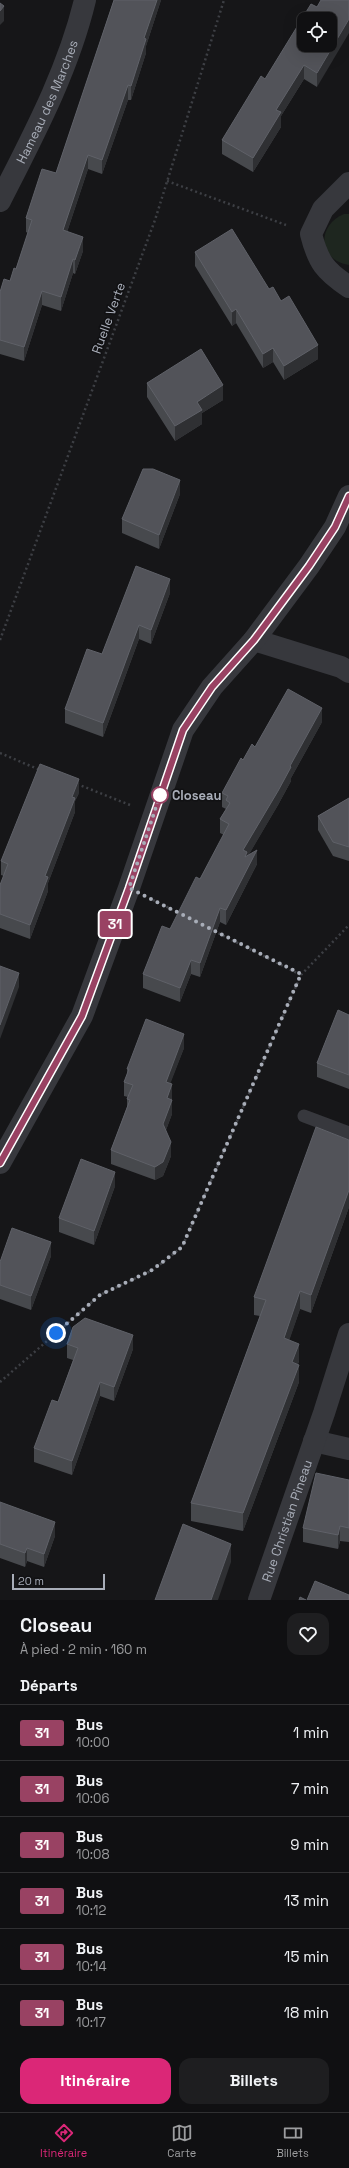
<!DOCTYPE html>
<html lang="fr">
<meta charset="utf-8">
<style>
:root{--surface:#101012;--page:#1e1e20;--text:#f1f3f6;--muted:#9c9d9f;--line:#303032;--accent:#db2777}
body{margin:0;font-family:"Space Grotesk",sans-serif;background:var(--page);color:var(--text);height:100vh;display:flex;flex-direction:column;font-size:15px;white-space:nowrap}
*{box-sizing:border-box;margin:0}
p{font-size:13px;color:var(--muted)}
.icon{flex:none;width:22px;height:22px;fill:none;stroke:currentColor;stroke-width:2;stroke-linecap:round;stroke-linejoin:round}
.map{position:relative;height:1600px;overflow:hidden}
.drawer{display:flex;flex-direction:column;background:var(--surface);flex:1}
.drawer>*{flex:none}
.badge{padding:0 8px;border-radius:3px;font-size:14px;line-height:26px}
.tools{position:absolute;left:297px;top:12px;display:grid;gap:8px}
.tools a{display:grid;place-items:center;width:40px;height:40px;border-radius:8px;background:var(--surface);box-shadow:0 4px 16px #0002,0 0 0 1px var(--line);font-size:20px}
.scale{position:absolute;left:12px;bottom:10px;width:93px;box-sizing:border-box;padding-left:4px;border:2px solid #a8adb8;border-top:0;font-size:11px;line-height:14px;white-space:nowrap;color:#a8adb8;-webkit-text-stroke:3px #111113;paint-order:stroke}
.you{position:absolute;width:20px;height:20px;margin:-10px;border:3px solid #fff;border-radius:50%;background:#1a73e8;box-shadow:0 0 0 6px #1a73e833}
.map>.badge{position:absolute;translate:-50% -50%;box-shadow:0 0 0 2px #fff}
h2{padding:0 20px;font-size:15px;line-height:36px}
.round{display:grid;place-items:center;flex:none;width:42px;height:42px;border-radius:12px;background:var(--page)}
.headline{display:flex;align-items:center;justify-content:space-between;height:68px;padding:0 20px}
h1{font-size:19px;font-weight:800;line-height:30px}
.button{display:flex;gap:8px;margin-top:auto;padding:8px 20px}
.button a{flex:1;height:46px;border-radius:12px;background:var(--accent);color:#fff;font-size:16px;font-weight:800;line-height:46px;text-align:center}
.button a+a{background:var(--page);color:var(--text)}
ul{padding:0;list-style:none}
li{display:flex;align-items:center;gap:12px;height:56px;padding:0 20px;border-top:1px solid var(--line)}
li div{flex:1}
li b{display:block;font-size:15px}
li em{font-style:normal}
li .badge{min-width:44px;font-weight:700;text-align:center}
.tabs{display:flex;justify-content:space-around;align-items:center;height:56px;border-top:1px solid var(--line);background:var(--surface);font-size:11px;color:var(--muted)}
.tabs a{display:grid;justify-items:center;gap:2px}
.tabs .active{color:var(--accent)}
.map>svg:first-child{display:block}
.green{fill:#1e261f}
.lines{fill:none;stroke-linecap:round;stroke-linejoin:round}
.path{stroke:#3d3f44;stroke-width:2.5;stroke-dasharray:2 3;stroke-linecap:butt}
.lane{stroke:#37383d;stroke-width:13}
.street{stroke:#37383d;stroke-width:22}
.wall{fill:#47494d}
.shaded-wall{fill:#2f3033}
.building{fill:#525359;stroke:#5f6168;fill-rule:evenodd}
.line-casing{stroke:#fff;stroke-width:9}
.line{stroke:#994263;stroke-width:6}
.walk{stroke:#a8adb8;stroke-width:4;stroke-dasharray:0 7.2}
.stop-dot{fill:#fff;stroke:#994263;stroke-width:2}
.labels{text-anchor:middle;stroke-width:3;stroke-linejoin:round;paint-order:stroke}
.street-label{font-size:13px;fill:#a8adb8;stroke:#111113}
.stop-label{font-size:13px;font-weight:bold;fill:#a8adb8;stroke:#111113;text-anchor:start}
</style>
<div class="map">
<svg width="349" height="1600" viewBox="0 0 349 1600">
<rect width="100%" height="100%" fill="#161618"/>
<path class="green" d="M344 214H349V265C318 260 316 226 344 214Z"/>
<g class="lines">
<g class="path">
<polyline points="167,181 286,225"/>
<polyline points="0,640 155,220 224,0"/>
<polyline points="0,753 40,770"/>
<polyline points="77,784 130,805"/>
<polyline points="153,900 181,914"/>
<polyline points="214,931 301,975"/>
<polyline points="0,1382 100,1295 153,1270 182,1247 301,975 349,925"/>
</g>
<polyline class="lane" points="304,1116 349,1133"/>
<g class="street">
<path d="M349 183 323 209 311 234C318 262 325 271 349 287"/>
<path id="s1" d="M0 201C33 136 68 71 85 0"/>
<polyline points="254,640 341,667 349,672"/>
<polyline points="0,1163 82,1016 129,888 183,730 212,687 254,640 309,566 335,527 349,496"/>
<polyline points="314,1441 349,1449"/>
<path id="s2" d="M259 1600 324 1413 349 1334"/>
</g>
</g>
<g class="wall">
<polygon points="114,0 161,0 146,46 146,53 131,100 128,100 102,174 88,169 67,232 83,251 75,274 73,273 61,311 42,305 24,361 0,354 0,292 10,281 16,269 28,233 26,232 26,218 56,173"/>
<polygon points="317,7 317,87 304,79 281,116 281,127 253,172 222,154 222,140"/>
<polygon points="195,252 318,359 284,380 273,362 263,368 236,323 232,326 195,266"/>
<polygon points="147,383 223,400 202,413 202,424 175,441 147,397"/>
<polygon points="180,494 159,549 122,533 122,519"/>
<polygon points="170,593 151,644 139,639 103,737 65,723 65,709 102,654"/>
<polygon points="322,722 291,778 291,781 278,805 249,854 257,864 226,925 220,922 200,977 191,974 180,1002 143,988 143,974 200,879 224,835 220,833 220,819 226,809 222,807 222,793 243,760 255,747"/>
<polygon points="79,793 75,801 75,812 48,883 48,891 30,939 0,928 0,885 4,876 1,875 1,861"/>
<polygon points="349,798 349,861 333,856 318,830 318,816"/>
<polygon points="349,1015 349,1089 317,1077 317,1063"/>
<polygon points="184,1048 170,1083 172,1098 172,1114 166,1130 171,1156 163,1176 155,1180 111,1164 111,1150 127,1107 127,1099 128,1097 124,1096 124,1082 127,1075 127,1069"/>
<polygon points="349,1140 349,1207 311,1313 300,1309 289,1340 299,1361 298,1364 299,1382 243,1531 191,1521 191,1503 260,1316 254,1315 254,1297"/>
<polygon points="115,1186 94,1245 59,1232 59,1218"/>
<polygon points="51,1256 31,1310 0,1299 0,1262"/>
<polygon points="67,1344 133,1349 114,1401 100,1396 72,1475 34,1462 34,1448 58,1402 73,1360 67,1358"/>
<polygon points="349,1480 349,1542 340,1541 338,1549 303,1542 303,1528"/>
<polygon points="0,1502 55,1536 44,1567 27,1561 25,1567 0,1558"/>
</g>
<g class="shaded-wall">
<polygon points="157,0 161,0 146,46 146,53 131,100 131,86 144,38"/>
<polygon points="4,6 4,21 0,25 0,11"/>
<polygon points="349,19 349,33 317,87 317,73"/>
<polygon points="304,65 304,79 281,116 281,127 253,172 253,158 276,110"/>
<polygon points="128,85 128,100 102,174 102,160"/>
<polygon points="88,155 88,169 63,244 63,230"/>
<polygon points="83,237 83,251 75,274 75,260"/>
<polygon points="73,259 73,273 61,311 61,297"/>
<polygon points="42,291 42,305 24,361 24,347"/>
<polygon points="236,309 236,323 232,326 232,312"/>
<polygon points="318,345 318,359 284,380 284,366"/>
<polygon points="273,348 273,362 263,368 263,354"/>
<polygon points="223,385 223,400 202,413 202,424 175,441 175,426 197,402"/>
<polygon points="180,480 180,494 159,549 159,535"/>
<polygon points="170,579 170,593 151,644 151,630"/>
<polygon points="139,625 139,639 103,737 103,723"/>
<polygon points="322,708 322,722 291,778 291,781 278,805 247,858 247,866 243,850"/>
<polygon points="79,779 79,793 75,801 75,812 48,883 48,891 30,939 30,925 45,876 72,797"/>
<polygon points="257,850 257,864 226,925 226,910"/>
<polygon points="220,908 220,922 200,977 200,963"/>
<polygon points="191,960 191,974 180,1002 180,988"/>
<polygon points="19,973 19,987 0,1039 0,1025"/>
<polygon points="184,1034 184,1048 166,1095 166,1082"/>
<polygon points="172,1084 172,1098 167,1112 167,1098"/>
<polygon points="172,1100 172,1114 163,1138 163,1124"/>
<polygon points="171,1142 171,1156 163,1176 155,1180 155,1167"/>
<polygon points="115,1172 115,1186 94,1245 94,1231"/>
<polygon points="349,1190 349,1207 311,1313 311,1295"/>
<polygon points="51,1242 51,1256 31,1310 31,1296"/>
<polygon points="300,1291 300,1309 284,1356 284,1338"/>
<polygon points="133,1335 133,1349 114,1401 114,1387"/>
<polygon points="299,1344 299,1361 292,1380 292,1362"/>
<polygon points="299,1365 299,1382 243,1531 243,1513"/>
<polygon points="100,1382 100,1396 72,1475 72,1461"/>
<polygon points="55,1522 55,1536 44,1567 44,1554"/>
<polygon points="340,1526 340,1541 338,1549 338,1535"/>
<polygon points="231,1544 231,1562 218,1600 211,1600"/>
<polygon points="27,1548 27,1561 25,1567 25,1553"/>
</g>
<g class="building">
<polygon points="114,0 157,0 144,38 146,39 131,86 128,85 102,160 88,155 63,230 83,237 75,260 73,259 61,297 42,291 24,347 0,340 0,292 4,279 10,281 14,268 16,269 32,220 26,218 42,169 56,173"/>
<path d="M321 0H349V19L317 73 304 65 276 110 281 112 253 158 222 140 261 76 265 79 311 4 317 7ZM304 19H330V45H304Z"/>
<polygon points="0,3 4,6 0,11"/>
<polygon points="232,229 269,289 273,287 281,301 289,296 318,345 284,366 273,348 263,354 236,309 232,312 195,252"/>
<polygon points="201,349 223,385 197,402 202,410 175,426 147,383"/>
<polygon points="143,469 153,469 180,480 159,535 122,519"/>
<polygon points="136,566 170,579 151,630 139,625 103,723 65,709 87,649 102,654"/>
<polygon points="288,689 322,708 290,766 291,767 278,791 243,850 247,852 245,857 257,850 226,910 220,908 200,963 191,960 180,988 143,974 162,926 170,929 196,877 200,879 229,824 220,819 230,803 226,800 228,796 222,793 241,758 243,760 252,744 255,747"/>
<polygon points="40,764 79,779 72,797 75,798 45,876 48,877 30,925 0,914 0,885 8,864 1,861"/>
<polygon points="349,798 349,847 333,842 318,816"/>
<polygon points="0,966 19,973 0,1025"/>
<polygon points="338,1010 349,1015 349,1075 317,1063"/>
<polygon points="146,1019 184,1034 166,1082 172,1084 167,1098 172,1100 163,1124 171,1142 163,1162 155,1167 111,1150 130,1100 127,1099 133,1085 124,1082 129,1069 127,1069"/>
<polygon points="316,1127 349,1140 349,1190 311,1295 300,1291 284,1338 299,1344 292,1362 299,1365 243,1513 191,1503 266,1300 254,1297"/>
<polygon points="81,1159 115,1172 94,1231 59,1218"/>
<polygon points="12,1228 51,1242 31,1296 0,1285 0,1262"/>
<polygon points="85,1318 133,1335 114,1387 100,1382 72,1461 34,1448 52,1400 58,1402 78,1348 67,1344 73,1327"/>
<polygon points="316,1473 349,1480 349,1528 340,1526 338,1535 303,1528"/>
<polygon points="0,1502 55,1522 44,1554 27,1548 25,1553 0,1544"/>
<polygon points="183,1524 231,1544 211,1600 155,1600"/>
<polygon points="315,1581 349,1595 349,1600 307,1600"/>
<polygon points="300,1597 306,1600 299,1600"/>
</g>
<g class="lines">
<g class="line-casing">
<polyline id="line" points="0,1163 82,1016 129,888 183,730 212,687 254,640 309,566 335,527 349,496"/>
</g>
<use href="#line" class="line"/>
<polyline class="walk" points="56,1333 100,1295 152,1270 182,1247 301,974 129,888 160,795"/>
</g>
<circle class="stop-dot" cx="160" cy="795" r="8"/>
<g class="labels">
<g class="street-label">
<text dy="5" stroke="none"><textPath href="#s1" startOffset="110">Hameau des Marches</textPath></text>
<text transform="translate(108 318) rotate(-70)" y="5">Ruelle Verte</text>
<text dy="5" stroke="none"><textPath href="#s2" startOffset="84">Rue Christian Pineau</textPath></text>
</g>
<g class="stop-label">
<text x="172" y="800">Closeau</text>
</g>
</g>
</svg>
<div class="tools">
<a><svg class="icon" aria-label="locate" viewBox="0 0 24 24"><circle cx="12" cy="12" r="6"/><path d="M12 2v4M12 18v4M2 12h4M18 12h4"/></svg></a>
</div>
<div class="scale">20 m</div>
<div class="you" style="left:56px;top:1333px"></div>
<b class="badge" style="left:115px;top:924px;background:#994263;color:#fff">31</b>
</div>
<section class="drawer">
<div class="headline"><div><h1>Closeau</h1><p>À pied · 2 min · 160 m</p></div><a class="round"><svg class="icon" aria-label="heart" viewBox="0 0 24 24"><path d="M12 20l-8-8c-3-5 5-10 8-4 3-6 11-1 8 4z"/></svg></a></div>
<h2>Départs</h2>
<ul>
<li><span class="badge" style="background:#994263;color:#fff">31</span><div><b>Bus</b><p>10:00</p></div><em>1 min</em></li>
<li><span class="badge" style="background:#994263;color:#fff">31</span><div><b>Bus</b><p>10:06</p></div><em>7 min</em></li>
<li><span class="badge" style="background:#994263;color:#fff">31</span><div><b>Bus</b><p>10:08</p></div><em>9 min</em></li>
<li><span class="badge" style="background:#994263;color:#fff">31</span><div><b>Bus</b><p>10:12</p></div><em>13 min</em></li>
<li><span class="badge" style="background:#994263;color:#fff">31</span><div><b>Bus</b><p>10:14</p></div><em>15 min</em></li>
<li><span class="badge" style="background:#994263;color:#fff">31</span><div><b>Bus</b><p>10:17</p></div><em>18 min</em></li>
</ul>
<div class="button"><a>Itinéraire</a><a>Billets</a></div>
</section>
<nav class="tabs">
<a class="active"><svg class="icon" aria-label="directions" viewBox="0 0 24 24"><path d="M12 3l9 9-9 9-9-9zM9 14v-3h6M13 9l2 2-2 2"/></svg>Itinéraire</a>
<a><svg class="icon" aria-label="map" viewBox="0 0 24 24"><path d="M3 6l6-2 6 2 6-2v14l-6 2-6-2-6 2zM9 4v14M15 6v14"/></svg>Carte</a>
<a><svg class="icon" aria-label="tickets" viewBox="0 0 24 24"><path d="M3 7h18v10H3zM15 7v10"/></svg>Billets</a>
</nav>
